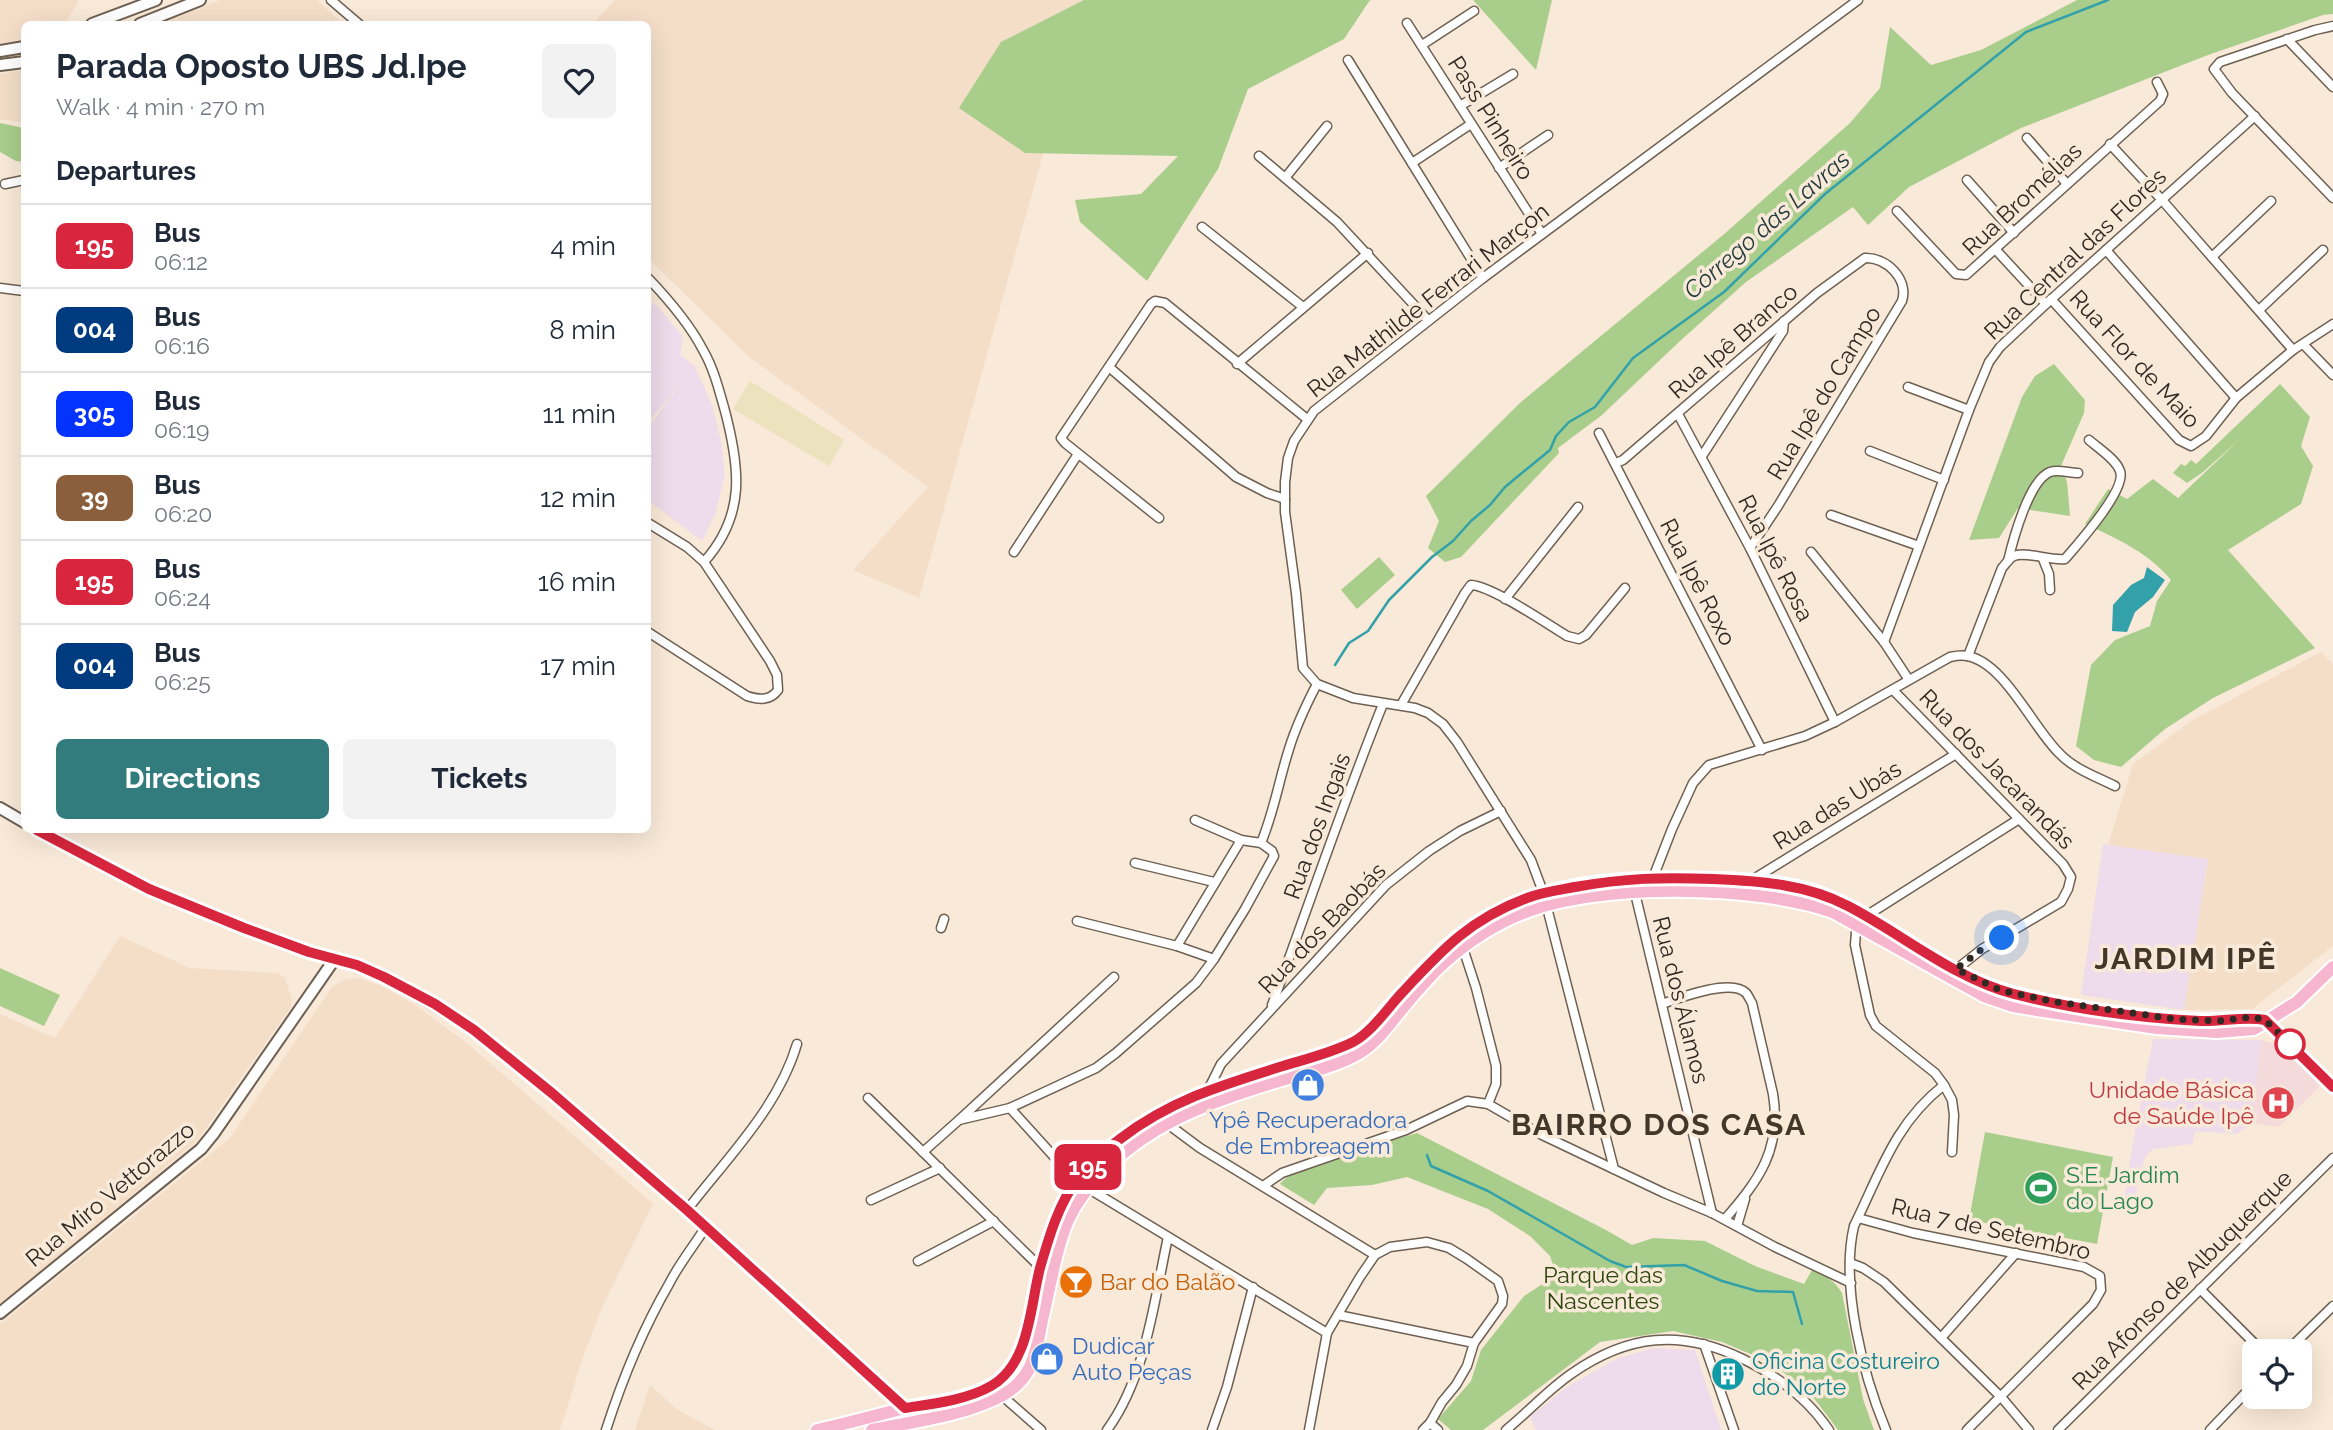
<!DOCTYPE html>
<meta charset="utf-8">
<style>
:root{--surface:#fff;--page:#f2f2f3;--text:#1f2937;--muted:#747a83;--line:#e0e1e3;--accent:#327c7d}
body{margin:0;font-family:Raleway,sans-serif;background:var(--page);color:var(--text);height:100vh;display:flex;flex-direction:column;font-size:26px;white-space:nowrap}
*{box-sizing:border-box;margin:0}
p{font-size:23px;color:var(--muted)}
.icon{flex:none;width:38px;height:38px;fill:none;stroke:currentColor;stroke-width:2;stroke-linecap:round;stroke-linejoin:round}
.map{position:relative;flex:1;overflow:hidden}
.drawer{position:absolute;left:21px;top:21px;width:630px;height:812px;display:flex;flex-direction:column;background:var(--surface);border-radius:10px;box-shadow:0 7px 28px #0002}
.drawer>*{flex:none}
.badge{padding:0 14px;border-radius:10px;font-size:24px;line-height:46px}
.fabs{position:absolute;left:2242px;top:1339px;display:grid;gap:14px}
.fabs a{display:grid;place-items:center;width:70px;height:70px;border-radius:10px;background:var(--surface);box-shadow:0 7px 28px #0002;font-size:35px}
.you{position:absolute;width:35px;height:35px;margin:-18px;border:5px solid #fff;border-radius:50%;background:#1a73e8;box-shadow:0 0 0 10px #1a73e833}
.map>.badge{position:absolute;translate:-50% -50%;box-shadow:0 0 0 4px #fff}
h2{padding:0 35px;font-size:26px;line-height:63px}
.round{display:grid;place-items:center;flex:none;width:74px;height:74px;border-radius:10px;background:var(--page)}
.overview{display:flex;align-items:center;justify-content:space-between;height:119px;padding:0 35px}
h1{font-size:33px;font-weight:700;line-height:52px}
.action{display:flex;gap:14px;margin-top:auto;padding:14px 35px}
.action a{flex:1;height:80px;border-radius:10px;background:var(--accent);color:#fff;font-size:28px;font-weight:700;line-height:80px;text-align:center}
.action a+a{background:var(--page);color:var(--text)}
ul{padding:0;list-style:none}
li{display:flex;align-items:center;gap:21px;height:84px;padding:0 35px;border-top:2px solid var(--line)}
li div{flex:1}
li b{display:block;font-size:26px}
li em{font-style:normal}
li .badge{min-width:77px;font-weight:700;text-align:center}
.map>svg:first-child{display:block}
.built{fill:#f4dec8}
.education{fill:#eedbeb}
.medical{fill:#f5dadc}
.green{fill:#a9ce8c}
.sand{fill:#ece2bd}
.water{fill:#33a1a9}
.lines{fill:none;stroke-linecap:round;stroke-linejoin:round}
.stream{stroke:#33a1a9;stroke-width:2.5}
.street-casing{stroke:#6e6052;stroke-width:11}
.secondary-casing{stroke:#6e6052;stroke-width:14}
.primary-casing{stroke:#fff;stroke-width:16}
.street{stroke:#fff;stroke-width:8}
.secondary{stroke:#fff;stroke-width:10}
.primary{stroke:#f6b6ce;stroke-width:12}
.line-casing{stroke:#fff;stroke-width:16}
.line{stroke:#d7263d;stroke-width:10}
.walk{stroke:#2f2923;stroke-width:7;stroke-dasharray:0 12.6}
.stop-dot{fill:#fff;stroke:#d7263d;stroke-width:3.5}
.labels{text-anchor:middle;stroke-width:7;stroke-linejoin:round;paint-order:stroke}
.street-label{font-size:23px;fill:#2f2923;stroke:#f9e9d8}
.health-label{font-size:23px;fill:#be3a42;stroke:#f9e9d8;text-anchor:end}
.shop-label{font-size:23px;fill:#366cbe;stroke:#f9e9d8}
.leisure-label{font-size:23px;fill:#27864d;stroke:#f9e9d8;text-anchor:start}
.park-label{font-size:23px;fill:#2b470c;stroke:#f9e9d8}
.food-label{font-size:23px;fill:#c56008;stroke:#f9e9d8;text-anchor:start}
.culture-label{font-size:23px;fill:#0d838f;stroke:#f9e9d8;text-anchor:start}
.water-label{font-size:24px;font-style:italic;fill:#233b3d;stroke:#f9e9d8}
.district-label{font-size:30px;font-weight:bold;letter-spacing:2px;fill:#43372a;stroke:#f9e9d8}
</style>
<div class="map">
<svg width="2333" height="1430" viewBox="0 0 2333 1430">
<rect width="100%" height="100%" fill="#f9e9d8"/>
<g class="built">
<polygon points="0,0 79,0 65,24 24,24 24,39 8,44 0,45"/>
<polygon points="220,0 317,0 343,24 161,24"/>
<polygon points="615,0 1086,0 919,598 853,570 928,487 748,356 648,258 648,24 592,24"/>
<polygon points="24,70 24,123 0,119 0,74"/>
<polygon points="2321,652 2333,664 2333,946 2252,1009 2184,1010 2208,860 2108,845 2133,764 2191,721"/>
<polygon points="120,936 190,968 278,973 285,978 292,1000 291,1007 197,1141 0,1305 0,1014 55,1038"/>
<polygon points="358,978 382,986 415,1005 468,1044 653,1204 602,1307 582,1360 560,1430 0,1430 0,1324 229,1139 332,987 346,979"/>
<polygon points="650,1385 678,1410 715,1430 635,1430"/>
</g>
<g class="education">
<polygon points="654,302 683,337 680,355 694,365 712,405 721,441 725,474 716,512 702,541 648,500 648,428 681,383 648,423 648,313"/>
<polygon points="2103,844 2208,859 2184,1010 2081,995"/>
<polygon points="2153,1039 2261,1040 2252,1123 2237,1134 2195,1131 2192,1144 2153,1149 2145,1157 2134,1202 2124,1203 2133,1142"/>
<polygon points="1653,1348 1695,1350 1721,1430 1536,1430 1530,1417 1567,1387 1616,1359"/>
</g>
<polygon class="medical" points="2261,1040 2284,1046 2323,1083 2281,1125 2277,1127 2252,1123"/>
<g class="green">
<polygon points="1084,0 1370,0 1344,39 1248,89 1218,169 1147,281 1080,222 1075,200 1141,194 1178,156 1025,153 959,108 1001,42"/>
<polygon points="1473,0 1552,0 1536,70"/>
<polygon points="2077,0 2333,0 2333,14 2323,15 2208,55 2021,128 1909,187 1868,225 1853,207 1746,282 1680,341 1602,415 1558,448 1559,453 1461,557 1445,562 1428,548 1439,521 1426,496 1521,402 1723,235 1850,123 1880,88 1890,27 1931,65 1981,50"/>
<polygon points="0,123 24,128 24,162 16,161 0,152"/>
<polygon points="2054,364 2085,400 2084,413 2061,466 2067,482 2070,516 2018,508 1999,538 1969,540 2022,397 2035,376"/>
<path d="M2280 384 2310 417 2301 446 2313 466 2301 504 2228 550 2315 648 2213 698 2165 729 2121 767 2094 760 2076 746 2091 665 2115 640 2150 626 2157 601 2171 580C2149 553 2116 538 2085 524L2108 489 2127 499 2153 479 2178 498 2240 439 2203 472 2187 483 2173 473 2181 464 2185 466 2191 460 2196 464Z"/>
<polygon points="1379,557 1395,575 1357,609 1341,590"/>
<polygon points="0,968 60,995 44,1026 0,1006"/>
<polygon points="1985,1132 2113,1157 2097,1244 1969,1220"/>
<path d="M1417 1133 1606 1230 1632 1245 1653 1238 1705 1241 1755 1266 1804 1284 1812 1270C1826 1276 1834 1280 1842 1293L1863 1399 1874 1430H1838L1807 1389 1767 1361 1722 1342 1673 1331 1600 1342 1483 1430H1451L1438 1419 1471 1381 1481 1350 1524 1296 1541 1285 1554 1268 1550 1256 1530 1236 1488 1209 1407 1177 1372 1185 1327 1188 1314 1205 1280 1184C1297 1162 1387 1142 1417 1133Z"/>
</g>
<polygon class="sand" points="750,381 844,440 829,466 733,409"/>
<polygon class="water" points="2147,567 2165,580 2153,597 2135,612 2127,632 2112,631 2113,605 2131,585 2144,578"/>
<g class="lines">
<g class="stream">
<polyline points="1335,665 1349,643 1368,631 1389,600 1432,557 1453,541 1471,521 1490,505 1505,487 1550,450 1556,436 1569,422 1595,407 1633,358 1724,292 1825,194 2026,32 2108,0"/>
<polyline points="1427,1155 1431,1166 1488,1191 1610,1261 1626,1267 1684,1265 1722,1281 1757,1291 1793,1292 1802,1324"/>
</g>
<g class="street-casing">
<g id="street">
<polyline points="331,0 359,24"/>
<polyline points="1407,23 1542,234"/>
<polyline points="2333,26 2315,30 2229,59 2220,62 2214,69 2232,93 2333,198"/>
<polyline points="2287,39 2333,87"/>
<polyline points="1422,45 1474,11"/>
<polyline points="1348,60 1483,278"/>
<polyline points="1460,106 1513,74"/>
<polyline points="2027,138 2067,184"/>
<polyline points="2110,144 2162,200 2293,350"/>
<polyline points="1259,156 1337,222 1428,320"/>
<polyline points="1412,163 1471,124"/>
<polyline points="1499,168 1548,135"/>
<polyline points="1285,178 1327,126"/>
<polyline points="1967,180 2014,233"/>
<polyline points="5,184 24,180"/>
<polyline points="1897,211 1956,274 1966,275 2160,101 2163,94 2157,82"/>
<polyline points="1202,227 1303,307"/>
<polyline points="1996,250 2046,304"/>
<polyline points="2106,250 2236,398"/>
<polyline points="2212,257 2271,201"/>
<path d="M648 278C669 300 689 323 703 350 714 369 719 390 725 411 740 468 746 515 704 562"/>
<polyline points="0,288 24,291"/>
<polyline points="2051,299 2179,440 2191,446 2206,436 2236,398 2293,350 2333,324"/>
<polyline points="2259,310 2323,250"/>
<polyline points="2303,344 2333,375"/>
<polyline points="1237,364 1368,253"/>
<polyline points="1109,367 1236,477 1267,493 1285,499"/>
<polyline points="1908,387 1969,410"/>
<polyline points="1678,414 1750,548 1835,722"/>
<polyline points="1599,433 1762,750"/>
<polyline points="1870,451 1944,480"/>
<polyline points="1702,456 1783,331 1784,321"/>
<path d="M1616 463 1623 460 1817 293 1865 258C1886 257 1909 279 1902 301L1778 506 1750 548"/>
<polyline points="1831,515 1919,546"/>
<polyline points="1159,518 1065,443 1061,438 1151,304 1155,301 1165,303 1307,419"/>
<path d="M648 523 687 547 704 562 770 661 777 675 778 690C770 701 759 700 747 696L648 632"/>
<polyline points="1014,552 1078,454"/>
<polyline points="1811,552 1884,642 1909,680"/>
<polyline points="2043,559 2049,574 2050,590"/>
<path d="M2008 561C2013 540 2029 480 2050 472 2057 469 2070 473 2078 473"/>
<polyline points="1505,599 1578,507"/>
<polyline points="1884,642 1969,410 1989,362 2000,347 2046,304 2255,116"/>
<path d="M1968 656 2002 568C2006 564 2009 558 2014 556 2025 551 2051 561 2065 559 2078 544 2127 489 2120 471 2116 459 2098 448 2089 440"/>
<polyline points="1893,690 2063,864 2071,877 2068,889 2061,902 1982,949 1953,972"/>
<path d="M1401 705 1465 593 1471 585C1492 586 1547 624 1567 636L1579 639 1586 635 1625 588"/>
<path d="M1261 843C1274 812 1279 780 1289 749 1296 726 1306 705 1317 684"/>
<polyline points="1135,863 1214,882"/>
<path d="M1651 883 1672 829 1693 783 1709 765 1805 736 1835 722 1950 657C1955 656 1962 655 1967 656 2004 662 2033 728 2059 753 2074 769 2095 776 2115 786"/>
<polyline points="1634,889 1712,1213"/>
<polyline points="1744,895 1752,880 1956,754"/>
<polyline points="1077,921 1177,946 1214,959"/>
<polyline points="941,928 944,919"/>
<polyline points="1462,945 1476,988 1496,1066 1496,1084 1488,1104"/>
<polyline points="1177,946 1241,840"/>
<path d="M1662 1004C1679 998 1731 978 1746 993 1748 995 1750 1000 1752 1003L1773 1094C1782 1149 1759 1180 1725 1219"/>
<path d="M1272 1005C1309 905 1343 803 1383 704"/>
<polyline points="2265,1020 2333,1087"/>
<polyline points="1208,1093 1208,1090 1221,1064 1386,885 1429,851 1460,831 1501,811"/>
<polyline points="868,1098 1041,1268"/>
<polyline points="1010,1108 1076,1181 1327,1333"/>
<polyline points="959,1120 1114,977"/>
<polyline points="1165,1122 1200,1148 1375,1255"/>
<polyline points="923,1152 959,1120 1010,1108 1096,1068 1116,1053 1196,983 1214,959 1245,909 1274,856 1272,851 1261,843 1241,840 1195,820"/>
<polyline points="1952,1152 1954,1115 1952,1100 1944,1085 1935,1073 1876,1026 1870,1015 1855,945 1856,932 1866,916 2019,819"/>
<polyline points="1614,1169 1543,892 1531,860 1457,742 1443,724 1428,713 1415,708 1353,698 1317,684 1303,668 1296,593 1285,512 1285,482 1288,458 1294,441 1314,411 1483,278 1858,0"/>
<polyline points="1263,1186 1282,1173 1406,1130 1467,1101 1488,1104 1542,1135 1664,1193 1712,1213 1775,1247 1851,1283"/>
<polyline points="871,1200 940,1168"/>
<path d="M687 1210C727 1158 778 1108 797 1044"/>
<polyline points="1858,1218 1913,1233 2084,1267 2100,1276 2101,1290 2093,1304 1967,1430"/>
<polyline points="1737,1226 1745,1199"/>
<polyline points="918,1261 994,1221"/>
<polyline points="1850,1263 1863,1268 1884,1282 2002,1398 2029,1430"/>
<polyline points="2200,1289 2262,1351"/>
<polyline points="1338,1315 1474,1343"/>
<polyline points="1941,1338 2016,1253"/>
<polyline points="1704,1344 1734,1430"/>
<polyline points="2287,1351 2333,1306"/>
<polyline points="991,1386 1041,1430"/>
<polyline points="1430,1423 1438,1430"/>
<path d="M606 1430C622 1380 643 1329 669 1284 679 1264 693 1247 705 1228"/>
<path d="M1107 1430C1146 1377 1154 1301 1168 1237"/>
<polyline points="1212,1430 1227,1387 1253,1287"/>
<polyline points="1309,1430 1327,1333 1360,1277 1375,1255 1390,1247 1427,1242 1449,1248 1467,1259 1498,1281 1503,1296 1502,1304 1474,1343 1467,1366 1456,1385 1442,1402 1430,1423 1423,1430"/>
<path d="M1506 1430C1528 1412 1548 1390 1571 1374 1628 1334 1681 1329 1743 1359 1778 1376 1807 1398 1829 1430"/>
<path d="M1886 1430C1863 1375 1840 1285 1854 1226 1880 1173 1895 1123 1944 1085"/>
<polyline points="2058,1430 2333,1158"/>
<polyline points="2210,1430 2254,1384"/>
</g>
</g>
<g class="secondary-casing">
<g id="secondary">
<polyline points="92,24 156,0"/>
<polyline points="140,24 200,0"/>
<polyline points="0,51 24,47"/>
<polyline points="0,65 24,62"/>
<polyline points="0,808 24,822"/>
<polyline points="37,830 149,889 244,928 309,952 357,965 384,977 435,1005 474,1030 553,1094 687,1210 905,1408 913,1422"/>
<polyline points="0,1313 201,1149 214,1133 334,960"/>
</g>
</g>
<g class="primary-casing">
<g id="primary">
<path d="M817 1430C845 1424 873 1416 901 1409 930 1402 965 1401 992 1385 1029 1363 1031 1307 1040 1269 1050 1233 1061 1195 1087 1168 1143 1112 1202 1091 1276 1068 1302 1060 1334 1055 1357 1040 1369 1032 1378 1019 1387 1009 1421 973 1451 934 1496 912 1565 877 1640 877 1715 879 1756 880 1797 882 1834 899 1892 924 1947 976 2009 992 2068 1008 2136 1017 2197 1020 2220 1022 2243 1015 2265 1020"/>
<path d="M872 1430C912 1422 971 1414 1006 1393 1016 1387 1025 1377 1030 1367 1037 1352 1039 1335 1042 1320 1050 1287 1055 1251 1068 1220 1077 1200 1092 1182 1108 1167 1156 1119 1221 1098 1285 1079 1309 1072 1337 1066 1359 1053 1376 1043 1389 1025 1401 1010 1415 993 1430 975 1446 961 1469 941 1495 924 1523 913 1597 882 1758 885 1833 912L1984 996 2013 1006 2037 1010 2157 1028 2217 1032 2254 1029 2297 1002 2333 967"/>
</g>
</g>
<use href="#street" class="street"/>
<use href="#secondary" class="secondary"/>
<use href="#primary" class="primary"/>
</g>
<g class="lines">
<g class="line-casing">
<path id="line" d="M37 830 149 889 244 928 309 952 357 965 384 977 435 1004 474 1030 553 1094 687 1210 905 1408C932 1404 967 1400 991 1386 1030 1364 1030 1306 1040 1268 1049 1237 1058 1205 1078 1178 1090 1163 1105 1151 1120 1139 1171 1100 1222 1085 1283 1066 1306 1059 1331 1053 1353 1042 1371 1032 1385 1012 1399 996 1440 952 1468 920 1527 898 1542 892 1559 890 1575 887 1625 878 1662 877 1713 879 1760 881 1806 884 1848 906 1902 934 1955 979 2014 994 2074 1009 2139 1018 2200 1021 2222 1022 2244 1016 2265 1020L2333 1087"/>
</g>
<use href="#line" class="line"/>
<polyline class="walk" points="2002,938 1982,949 1956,969 2000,990 2050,1001 2174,1019 2219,1021 2252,1017 2265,1020 2290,1044"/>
</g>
<defs>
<g id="shop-disc" transform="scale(1.75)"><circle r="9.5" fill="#3f7fe0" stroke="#f9e9d8"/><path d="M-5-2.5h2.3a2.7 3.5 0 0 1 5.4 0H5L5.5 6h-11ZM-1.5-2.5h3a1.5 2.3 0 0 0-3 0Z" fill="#fff"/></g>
<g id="hospital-disc" transform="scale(1.75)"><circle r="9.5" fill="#e0444e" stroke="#f9e9d8"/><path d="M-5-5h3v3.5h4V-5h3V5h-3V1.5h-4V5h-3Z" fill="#fff"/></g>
<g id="stadium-disc" transform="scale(1.75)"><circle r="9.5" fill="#2e9e5b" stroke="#f9e9d8"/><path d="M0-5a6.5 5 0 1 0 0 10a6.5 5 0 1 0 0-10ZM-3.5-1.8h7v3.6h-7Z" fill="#fff"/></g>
<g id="bar-disc" transform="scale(1.75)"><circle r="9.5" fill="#e8710a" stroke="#f9e9d8"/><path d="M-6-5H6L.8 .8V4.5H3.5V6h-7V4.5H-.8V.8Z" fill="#fff"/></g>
<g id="building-disc" transform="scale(1.75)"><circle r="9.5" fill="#0f9aa8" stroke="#f9e9d8"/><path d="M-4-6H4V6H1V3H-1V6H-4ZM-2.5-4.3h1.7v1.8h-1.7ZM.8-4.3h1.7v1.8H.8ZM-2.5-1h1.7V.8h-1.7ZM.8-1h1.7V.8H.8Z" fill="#fff"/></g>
</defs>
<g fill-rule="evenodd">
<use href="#shop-disc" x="1308" y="1085"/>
<use href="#hospital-disc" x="2278" y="1103"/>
<use href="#stadium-disc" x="2041" y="1188"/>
<use href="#bar-disc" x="1076" y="1282"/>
<use href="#shop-disc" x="1047" y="1359"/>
<use href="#building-disc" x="1728" y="1374"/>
</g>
<circle class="stop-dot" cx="2290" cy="1044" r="14"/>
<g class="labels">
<g class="street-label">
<text transform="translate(1491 118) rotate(58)" y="8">Pass Pinheiro</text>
<text transform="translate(2022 199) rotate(-43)" y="8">Rua Bromélias</text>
<text transform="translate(2075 254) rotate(-43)" y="8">Rua Central das Flores</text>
<text transform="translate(1428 300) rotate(-38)" y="8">Rua Mathilde Ferrari Marçon</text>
<text transform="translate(1733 341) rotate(-41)" y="8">Rua Ipê Branco</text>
<text transform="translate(2135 359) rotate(47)" y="8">Rua Flor de Maio</text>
<text transform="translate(1824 393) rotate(-59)" y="8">Rua Ipê do Campo</text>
<text transform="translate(1776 558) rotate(63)" y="8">Rua Ipê Rosa</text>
<text transform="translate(1698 582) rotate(63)" y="8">Rua Ipê Roxo</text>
<text transform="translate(1997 769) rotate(46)" y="8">Rua dos Jacarandás</text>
<text transform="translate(1837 805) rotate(-32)" y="8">Rua das Ubás</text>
<text transform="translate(1317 826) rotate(-70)" y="8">Rua dos Ingais</text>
<text transform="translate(1322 928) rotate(-46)" y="8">Rua dos Baobás</text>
<text transform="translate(1681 1000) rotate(76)" y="8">Rua dos Álamos</text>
<text transform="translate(110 1194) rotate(-40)" y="8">Rua Miro Vettorazzo</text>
<text transform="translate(1991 1229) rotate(13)" y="8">Rua 7 de Setembro</text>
<text transform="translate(2182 1280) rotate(-45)" y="8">Rua Afonso de Albuquerque</text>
</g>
<g class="health-label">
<text x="2254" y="1098">Unidade Básica<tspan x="2254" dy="26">de Saúde Ipê</tspan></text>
</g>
<g class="shop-label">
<text x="1308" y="1128">Ypê Recuperadora<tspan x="1308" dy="26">de Embreagem</tspan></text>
<text x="1072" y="1354" text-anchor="start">Dudicar<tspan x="1072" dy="26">Auto Peças</tspan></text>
</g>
<g class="leisure-label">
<text x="2066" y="1183">S.E. Jardim<tspan x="2066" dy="26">do Lago</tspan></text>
</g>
<g class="park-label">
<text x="1603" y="1283">Parque das<tspan x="1603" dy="26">Nascentes</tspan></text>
</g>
<g class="food-label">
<text x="1100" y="1290">Bar do Balão</text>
</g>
<g class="culture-label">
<text x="1752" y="1369">Oficina Costureiro<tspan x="1752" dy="26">do Norte</tspan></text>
</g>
<g class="water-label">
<text transform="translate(1767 225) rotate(-41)" y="8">Córrego das Lavras</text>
</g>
<g class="district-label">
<text x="2186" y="969">JARDIM IPÊ</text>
<text x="1659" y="1135">BAIRRO DOS CASA</text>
</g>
</g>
</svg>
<div class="fabs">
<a><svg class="icon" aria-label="locate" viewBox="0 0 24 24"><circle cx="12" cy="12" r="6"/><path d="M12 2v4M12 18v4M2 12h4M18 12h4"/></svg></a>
</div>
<div class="you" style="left:2002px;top:938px"></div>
<b class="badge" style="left:1088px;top:1167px;background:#d7263d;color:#fff">195</b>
<section class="drawer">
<div class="overview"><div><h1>Parada Oposto UBS Jd.Ipe</h1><p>Walk · 4 min · 270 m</p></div><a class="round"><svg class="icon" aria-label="heart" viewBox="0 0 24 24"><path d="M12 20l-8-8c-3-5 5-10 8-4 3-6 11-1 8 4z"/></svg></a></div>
<h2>Departures</h2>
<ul>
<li><span class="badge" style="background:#d7263d;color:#fff">195</span><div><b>Bus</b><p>06:12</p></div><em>4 min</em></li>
<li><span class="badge" style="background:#003b80;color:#fff">004</span><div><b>Bus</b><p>06:16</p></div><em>8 min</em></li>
<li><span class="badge" style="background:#0432ff;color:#fff">305</span><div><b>Bus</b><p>06:19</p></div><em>11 min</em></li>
<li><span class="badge" style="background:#8b5e3c;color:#fff">39</span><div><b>Bus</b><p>06:20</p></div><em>12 min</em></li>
<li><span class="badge" style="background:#d7263d;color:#fff">195</span><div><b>Bus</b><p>06:24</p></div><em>16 min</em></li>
<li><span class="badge" style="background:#003b80;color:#fff">004</span><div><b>Bus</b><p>06:25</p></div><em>17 min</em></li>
</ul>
<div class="action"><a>Directions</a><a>Tickets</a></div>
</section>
</div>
